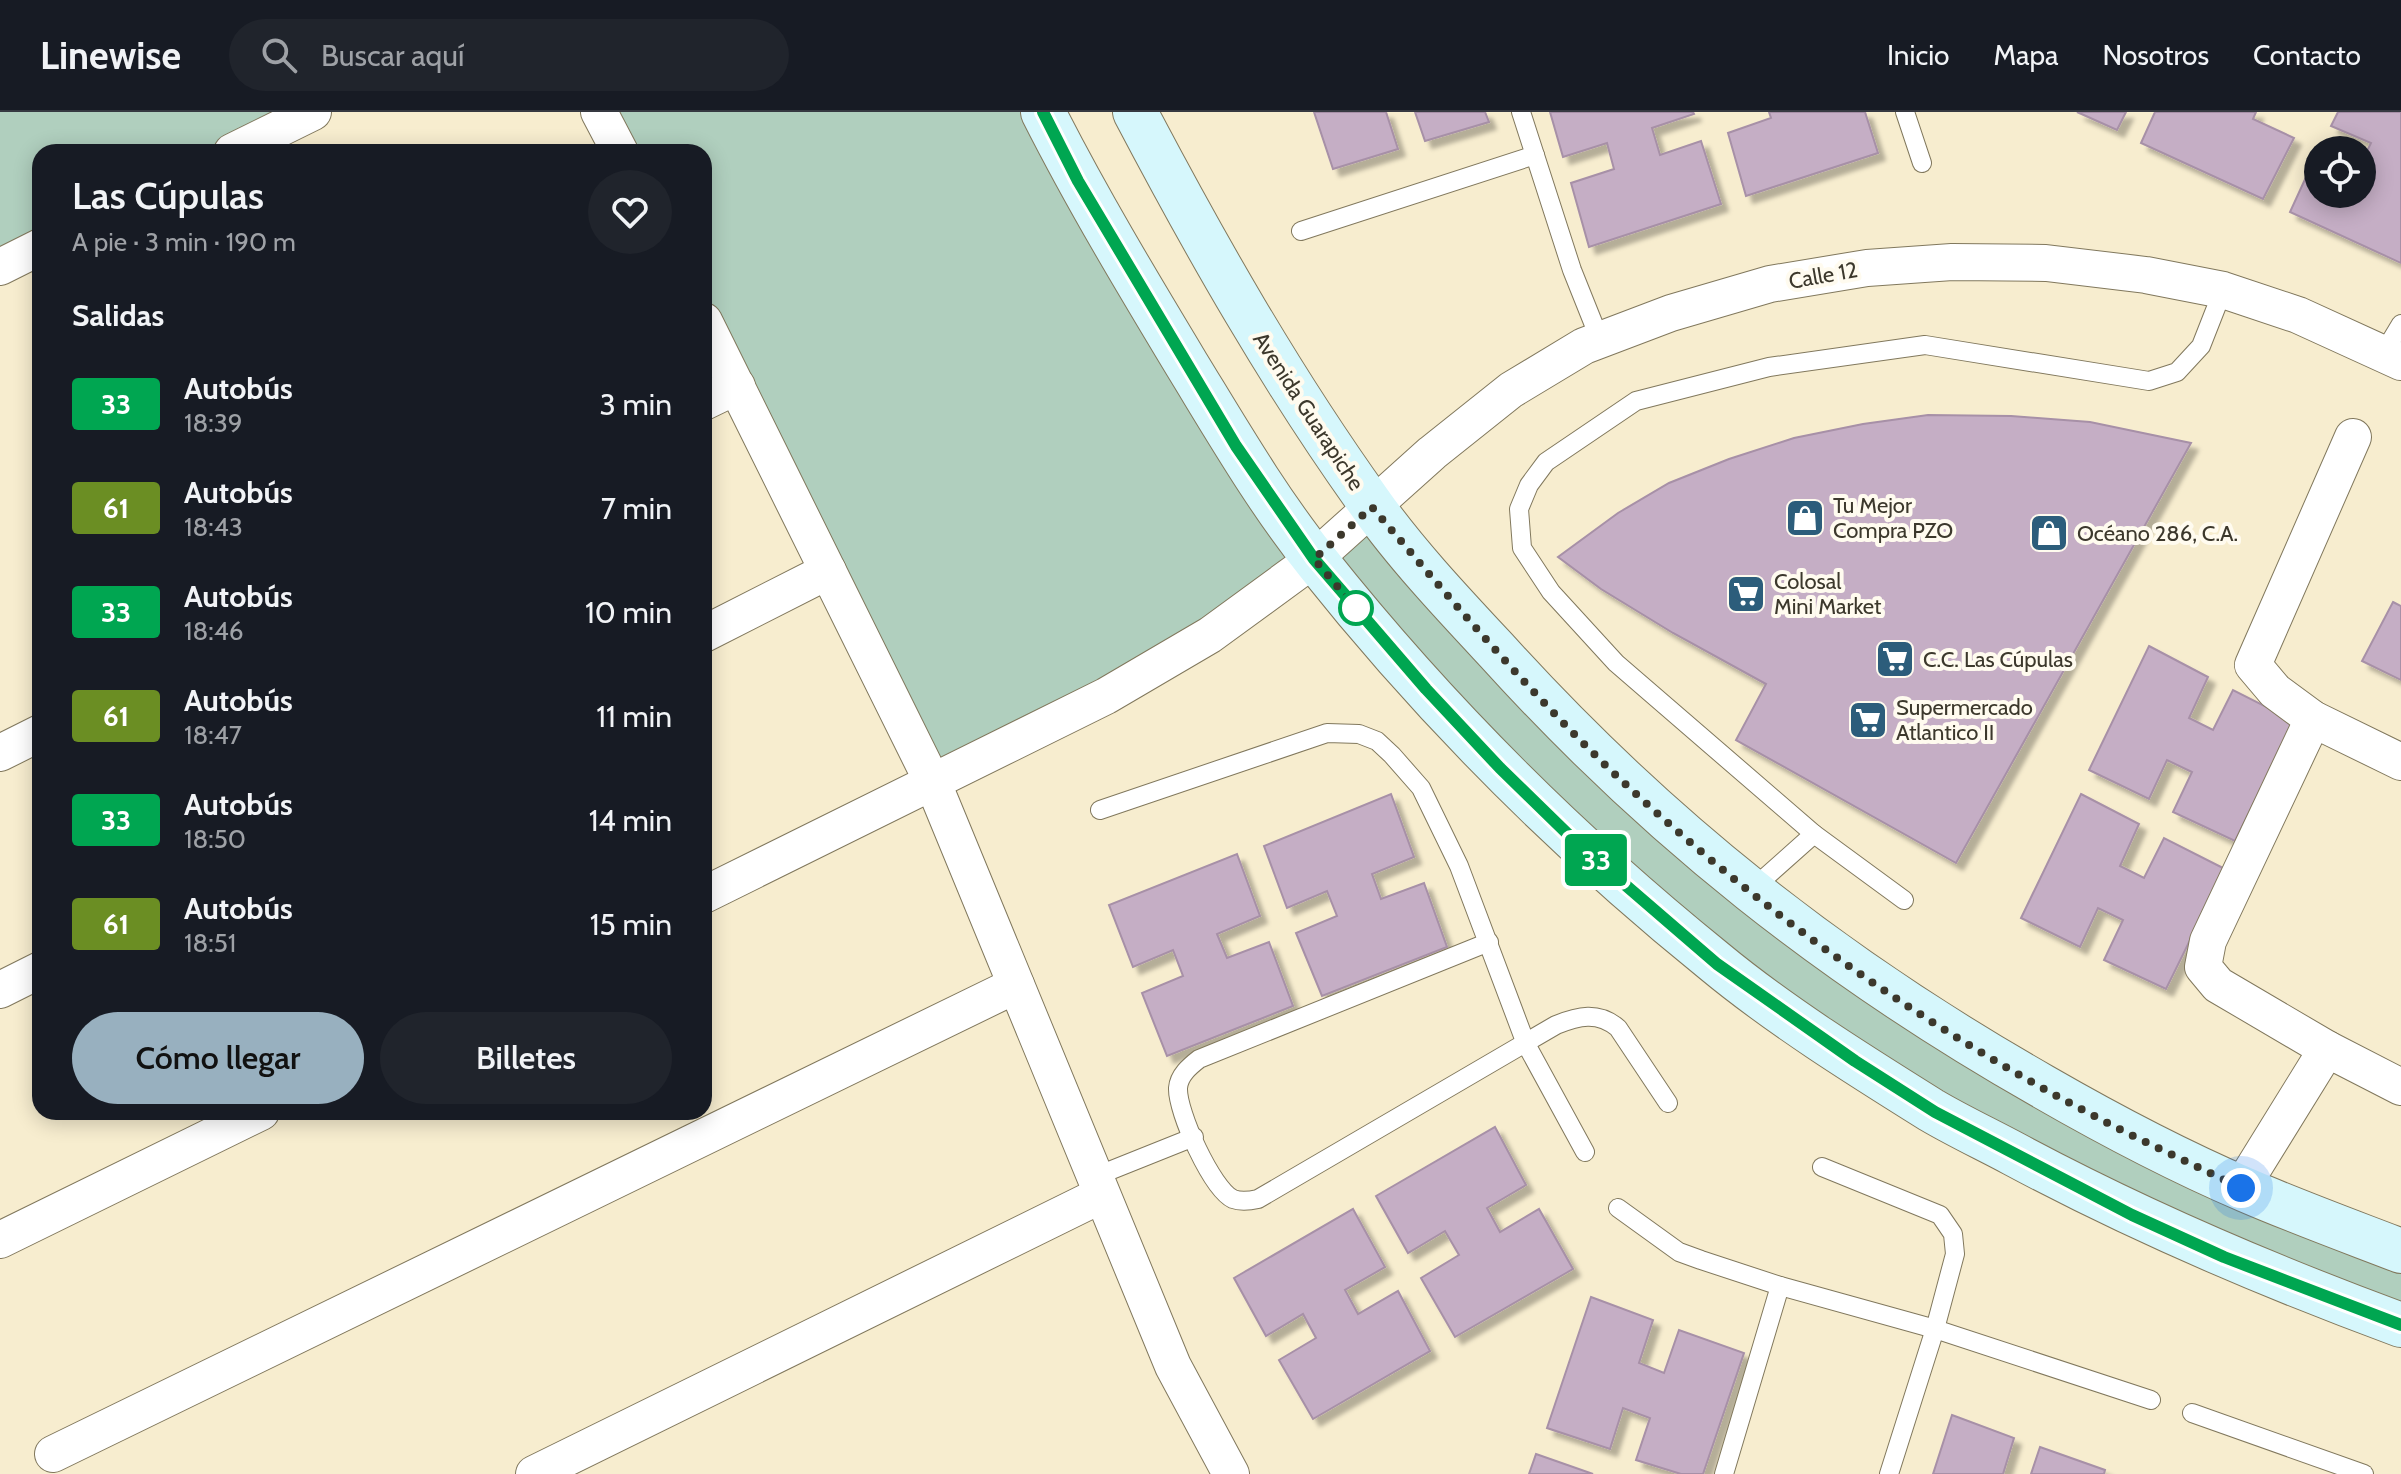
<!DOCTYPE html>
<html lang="es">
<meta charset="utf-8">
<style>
:root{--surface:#171b24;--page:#20242c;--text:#f1f3f6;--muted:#9ea1a6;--line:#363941;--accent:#98b0bf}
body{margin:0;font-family:Cabin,sans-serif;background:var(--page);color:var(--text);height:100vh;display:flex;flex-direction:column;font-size:30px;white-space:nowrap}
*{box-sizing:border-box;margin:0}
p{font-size:26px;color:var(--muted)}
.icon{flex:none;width:44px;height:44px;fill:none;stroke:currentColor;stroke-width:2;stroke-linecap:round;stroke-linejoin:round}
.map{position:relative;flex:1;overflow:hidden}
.drawer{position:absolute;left:32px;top:32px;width:680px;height:976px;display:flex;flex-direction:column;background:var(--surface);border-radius:24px;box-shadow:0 4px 20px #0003}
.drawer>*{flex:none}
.badge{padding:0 16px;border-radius:6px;font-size:28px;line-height:52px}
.fabs{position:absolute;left:2304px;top:24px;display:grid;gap:16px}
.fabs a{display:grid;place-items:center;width:72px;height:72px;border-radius:50%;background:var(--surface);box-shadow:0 4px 20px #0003;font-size:40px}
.you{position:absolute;width:40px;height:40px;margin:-20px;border:6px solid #fff;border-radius:50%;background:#1a73e8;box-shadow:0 0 0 12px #1a73e833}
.map>.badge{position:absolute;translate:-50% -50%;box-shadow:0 0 0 4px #fff}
h2{padding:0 40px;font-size:30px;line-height:72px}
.round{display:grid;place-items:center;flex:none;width:84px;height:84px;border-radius:42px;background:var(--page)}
.head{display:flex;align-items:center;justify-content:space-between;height:136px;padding:0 40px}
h1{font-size:38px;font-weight:600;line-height:60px}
.primary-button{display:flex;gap:16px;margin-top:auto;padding:16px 40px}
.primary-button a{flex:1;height:92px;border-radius:48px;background:var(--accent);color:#111;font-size:32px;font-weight:600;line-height:92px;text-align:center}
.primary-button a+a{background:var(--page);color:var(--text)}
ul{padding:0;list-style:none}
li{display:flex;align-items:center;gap:24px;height:104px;padding:0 40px}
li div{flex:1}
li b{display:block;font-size:30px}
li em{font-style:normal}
li .badge{min-width:88px;font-weight:700;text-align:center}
header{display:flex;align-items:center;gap:48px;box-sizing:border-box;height:112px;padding:0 40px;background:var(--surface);border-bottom:2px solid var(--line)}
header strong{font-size:38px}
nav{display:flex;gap:44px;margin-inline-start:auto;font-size:28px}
.search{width:560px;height:72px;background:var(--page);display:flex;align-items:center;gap:20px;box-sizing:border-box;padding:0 28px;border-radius:44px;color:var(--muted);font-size:30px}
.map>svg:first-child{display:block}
.green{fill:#b0cfbe}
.building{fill:#c5aec5;stroke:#a790a7;stroke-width:2;filter:url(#shadow)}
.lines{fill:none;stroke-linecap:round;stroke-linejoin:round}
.lane-casing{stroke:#81785d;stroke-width:20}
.street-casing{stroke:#81785d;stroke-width:38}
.secondary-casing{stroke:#81785d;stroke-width:46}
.lane{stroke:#fff;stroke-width:18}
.street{stroke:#fff;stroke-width:36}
.secondary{stroke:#d6f7fc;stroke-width:44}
.line-casing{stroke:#fff;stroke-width:18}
.line{stroke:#00a651;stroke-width:12}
.walk{stroke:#3c382c;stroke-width:8;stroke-dasharray:0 14.4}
.stop-dot{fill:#fff;stroke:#00a651;stroke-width:4}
.labels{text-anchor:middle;stroke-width:8;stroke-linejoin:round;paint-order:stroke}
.street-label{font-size:22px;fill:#3c382c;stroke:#fffbef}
.poi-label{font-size:22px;fill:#3c382c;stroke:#fffbef;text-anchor:start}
</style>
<header>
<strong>Linewise</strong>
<div class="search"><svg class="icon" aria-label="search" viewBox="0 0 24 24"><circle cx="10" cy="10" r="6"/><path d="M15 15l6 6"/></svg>Buscar aquí</div>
<nav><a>Inicio</a><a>Mapa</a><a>Nosotros</a><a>Contacto</a></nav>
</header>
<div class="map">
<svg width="2401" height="1362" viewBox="0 0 2401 1362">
<defs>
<filter id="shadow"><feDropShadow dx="7" dy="7" stdDeviation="2" flood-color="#0004"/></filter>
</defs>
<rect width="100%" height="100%" fill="#f7edcf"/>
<g class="green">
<polygon points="0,0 313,0 232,40 40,40 40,135 0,155"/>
<polygon points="599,0 1043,0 1314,446 1372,395 1462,501 1888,880 2401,1139 2401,1213 2339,1190 1784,900 1314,447 933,671 704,209 704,40 620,40"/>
</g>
<g class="building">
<polygon points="1314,0 1386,0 1398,37 1333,57"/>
<polygon points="1415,0 1485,0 1489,10 1425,29"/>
<polygon points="1550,0 1693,0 1694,2 1652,16 1660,43 1701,29 1721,92 1589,135 1571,71 1614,57 1607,31 1563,45"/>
<polygon points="1769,0 1865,0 1878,41 1746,84 1728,21 1771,6"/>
<polygon points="2077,0 2126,0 2117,18"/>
<polygon points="2155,0 2256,0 2253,7 2294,26 2263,87 2141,31"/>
<polygon points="2338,0 2401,0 2401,151 2290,100 2318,39 2318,82 2362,82 2362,49 2371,31 2331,14"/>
<polygon points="1928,303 2011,304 2090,310 2191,331 1956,751 1736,628 1766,572 1673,521 1601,477 1558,445 1618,401 1669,371 1729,347 1794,326 1863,312"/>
<polygon points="2393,490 2401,494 2401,568 2362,549"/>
<polygon points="2149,534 2208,565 2189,606 2213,618 2233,578 2294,609 2235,729 2173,700 2192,660 2167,648 2149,687 2089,658"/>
<polygon points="1391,682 1414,745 1372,762 1381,787 1424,771 1447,835 1322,884 1296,821 1337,804 1327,779 1287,796 1264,734"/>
<polygon points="2081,682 2139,712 2120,754 2144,766 2164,726 2225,757 2166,877 2104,848 2123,808 2098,796 2080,835 2021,806"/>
<polygon points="1237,742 1260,804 1217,822 1227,846 1269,830 1293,894 1167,944 1142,881 1183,864 1173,838 1133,855 1109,793"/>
<polygon points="1495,1015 1526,1073 1487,1096 1500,1120 1539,1097 1573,1157 1455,1225 1421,1166 1459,1143 1445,1119 1408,1141 1376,1084"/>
<polygon points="1353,1097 1385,1155 1345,1178 1358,1202 1398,1179 1430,1239 1313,1307 1279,1248 1316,1226 1303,1202 1266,1224 1234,1166"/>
<polygon points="1591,1185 1653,1208 1639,1251 1664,1261 1679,1218 1744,1241 1703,1362 1681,1362 1636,1348 1650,1306 1623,1296 1610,1337 1547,1316"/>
<polygon points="1952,1303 2014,1326 2003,1362 1933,1362"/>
<polygon points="2040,1335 2105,1358 2104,1362 2031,1362"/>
<polygon points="1536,1342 1593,1362 1529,1362"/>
</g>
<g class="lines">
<g class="lane-casing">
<g id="lane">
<polyline points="1521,0 1572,158 1600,228"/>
<polyline points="1905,0 1922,51"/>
<polyline points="1301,119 1535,43"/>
<polyline points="2383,242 2401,212"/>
<polyline points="1100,698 1327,621 1359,622 1377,629 1392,643 1421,676 1459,754 1526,932 1585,1040"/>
<polyline points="1750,779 1814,722"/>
<polyline points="1904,788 1814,722 1616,551 1551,480 1522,436 1519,397 1529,373 1546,350 1636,289 1769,255 1925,233 2149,269 2177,260 2201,234 2223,178"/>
<path d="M1489 830 1199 947C1190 954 1179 963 1178 976 1177 1000 1212 1077 1233 1087 1241 1090 1249 1089 1258 1087L1556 913C1578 904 1598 899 1618 916L1668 991"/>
<polyline points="1822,1055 1940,1103 1953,1122 1955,1142 1935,1217 1889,1362"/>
<polyline points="1094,1065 1194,1025"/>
<polyline points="1618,1096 1679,1140 1701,1148 1780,1174 1935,1217 2151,1288"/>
<polyline points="2192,1301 2364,1362"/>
<polyline points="1724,1362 1780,1174"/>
</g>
</g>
<g class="street-casing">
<g id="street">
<polyline points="599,0 620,40"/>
<polyline points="232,40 313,0"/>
<polyline points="0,155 40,135"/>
<polyline points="704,209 933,671 1173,1254 1231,1362"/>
<polyline points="704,290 737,274"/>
<polyline points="2353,325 2253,553 2275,579 2313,607 2401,650"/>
<polyline points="704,522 828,459"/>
<polyline points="2313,607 2208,829 2203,855 2218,873 2327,937"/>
<polyline points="0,641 40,621"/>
<polyline points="704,783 1106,584 1210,523 1314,447 1432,341 1511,278 1584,234 1671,201 1770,172 1867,156 1952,150 2046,151 2146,163 2223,178 2298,203 2401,250"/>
<polyline points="0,878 40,858"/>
<polyline points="2241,1076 2327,937 2401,975"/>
<polyline points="0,1128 261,1000"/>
<polyline points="53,1342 1016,873"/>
<polyline points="534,1362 1101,1083"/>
</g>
</g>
<g class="secondary-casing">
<g id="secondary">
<path d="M1043 0C1087 87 1137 170 1187 253 1228 320 1268 389 1317 450 1433 596 1568 731 1714 849 1779 903 1859 953 1931 998 1958 1014 1986 1027 2014 1042 2139 1109 2268 1164 2401 1213"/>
<path d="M1135 0C1206 135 1281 267 1370 391 1405 441 1454 493 1496 538 1658 717 1833 855 2042 974 2108 1012 2176 1048 2246 1078 2297 1100 2349 1119 2401 1139"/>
</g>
</g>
<use href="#lane" class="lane"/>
<use href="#street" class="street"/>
<use href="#secondary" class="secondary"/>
</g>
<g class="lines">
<g class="line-casing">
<polyline id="line" points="1043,0 1078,69 1236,334 1314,447 1426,577 1500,656 1579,733 1717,852 1855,949 1935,1000 2132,1103 2224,1145 2401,1213"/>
</g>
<use href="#line" class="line"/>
<path class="walk" d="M1356 496 1314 447 1372 395C1452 489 1531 583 1621 668 1763 802 1927 917 2100 1007 2146 1031 2194 1053 2241 1076"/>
</g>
<defs>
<g id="shop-square" transform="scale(2)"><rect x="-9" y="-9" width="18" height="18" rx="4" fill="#2c5d7b" stroke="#fffbef"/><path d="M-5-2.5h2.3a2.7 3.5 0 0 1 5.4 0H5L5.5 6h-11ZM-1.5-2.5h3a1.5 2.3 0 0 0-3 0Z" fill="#fff"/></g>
<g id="supermarket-square" transform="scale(2)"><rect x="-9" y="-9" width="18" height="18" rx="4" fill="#2c5d7b" stroke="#fffbef"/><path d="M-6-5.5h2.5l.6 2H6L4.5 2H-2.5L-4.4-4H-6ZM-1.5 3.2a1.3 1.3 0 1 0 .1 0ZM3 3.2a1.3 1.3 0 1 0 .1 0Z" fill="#fff"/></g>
</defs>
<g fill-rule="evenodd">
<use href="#shop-square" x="1805" y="406"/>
<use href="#shop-square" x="2049" y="421"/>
<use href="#supermarket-square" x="1746" y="482"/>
<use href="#supermarket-square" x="1895" y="547"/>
<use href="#supermarket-square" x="1868" y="608"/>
</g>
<circle class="stop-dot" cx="1356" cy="496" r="16"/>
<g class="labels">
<g class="street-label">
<text transform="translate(1823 163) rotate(-10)" y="8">Calle 12</text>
<text transform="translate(1309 299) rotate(57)" y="8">Avenida Guarapiche</text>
</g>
<g class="poi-label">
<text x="1833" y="401">Tu Mejor<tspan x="1833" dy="25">Compra PZO</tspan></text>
<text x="2077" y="429">Océano 286, C.A.</text>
<text x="1774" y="477">Colosal<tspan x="1774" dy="25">Mini Market</tspan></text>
<text x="1923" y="555">C.C. Las Cúpulas</text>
<text x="1896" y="603">Supermercado<tspan x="1896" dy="25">Atlantico II</tspan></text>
</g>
</g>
</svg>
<div class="fabs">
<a><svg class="icon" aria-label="locate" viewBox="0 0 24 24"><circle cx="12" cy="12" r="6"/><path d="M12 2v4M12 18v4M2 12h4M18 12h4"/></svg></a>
</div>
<div class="you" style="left:2241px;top:1076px"></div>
<b class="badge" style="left:1596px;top:748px;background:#00a651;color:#fff">33</b>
<section class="drawer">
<div class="head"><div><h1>Las Cúpulas</h1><p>A pie · 3 min · 190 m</p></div><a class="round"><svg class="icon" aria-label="heart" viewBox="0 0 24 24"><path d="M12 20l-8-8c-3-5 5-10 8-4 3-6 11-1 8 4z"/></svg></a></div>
<h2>Salidas</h2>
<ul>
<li><span class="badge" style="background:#00a651;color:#fff">33</span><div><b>Autobús</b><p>18:39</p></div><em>3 min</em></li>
<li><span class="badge" style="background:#6b8e23;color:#fff">61</span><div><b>Autobús</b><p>18:43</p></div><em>7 min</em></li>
<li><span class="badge" style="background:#00a651;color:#fff">33</span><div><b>Autobús</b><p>18:46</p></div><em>10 min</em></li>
<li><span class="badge" style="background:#6b8e23;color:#fff">61</span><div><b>Autobús</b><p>18:47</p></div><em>11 min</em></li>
<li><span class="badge" style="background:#00a651;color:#fff">33</span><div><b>Autobús</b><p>18:50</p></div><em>14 min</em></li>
<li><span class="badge" style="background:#6b8e23;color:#fff">61</span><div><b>Autobús</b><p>18:51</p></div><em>15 min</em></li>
</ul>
<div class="primary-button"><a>Cómo llegar</a><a>Billetes</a></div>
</section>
</div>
